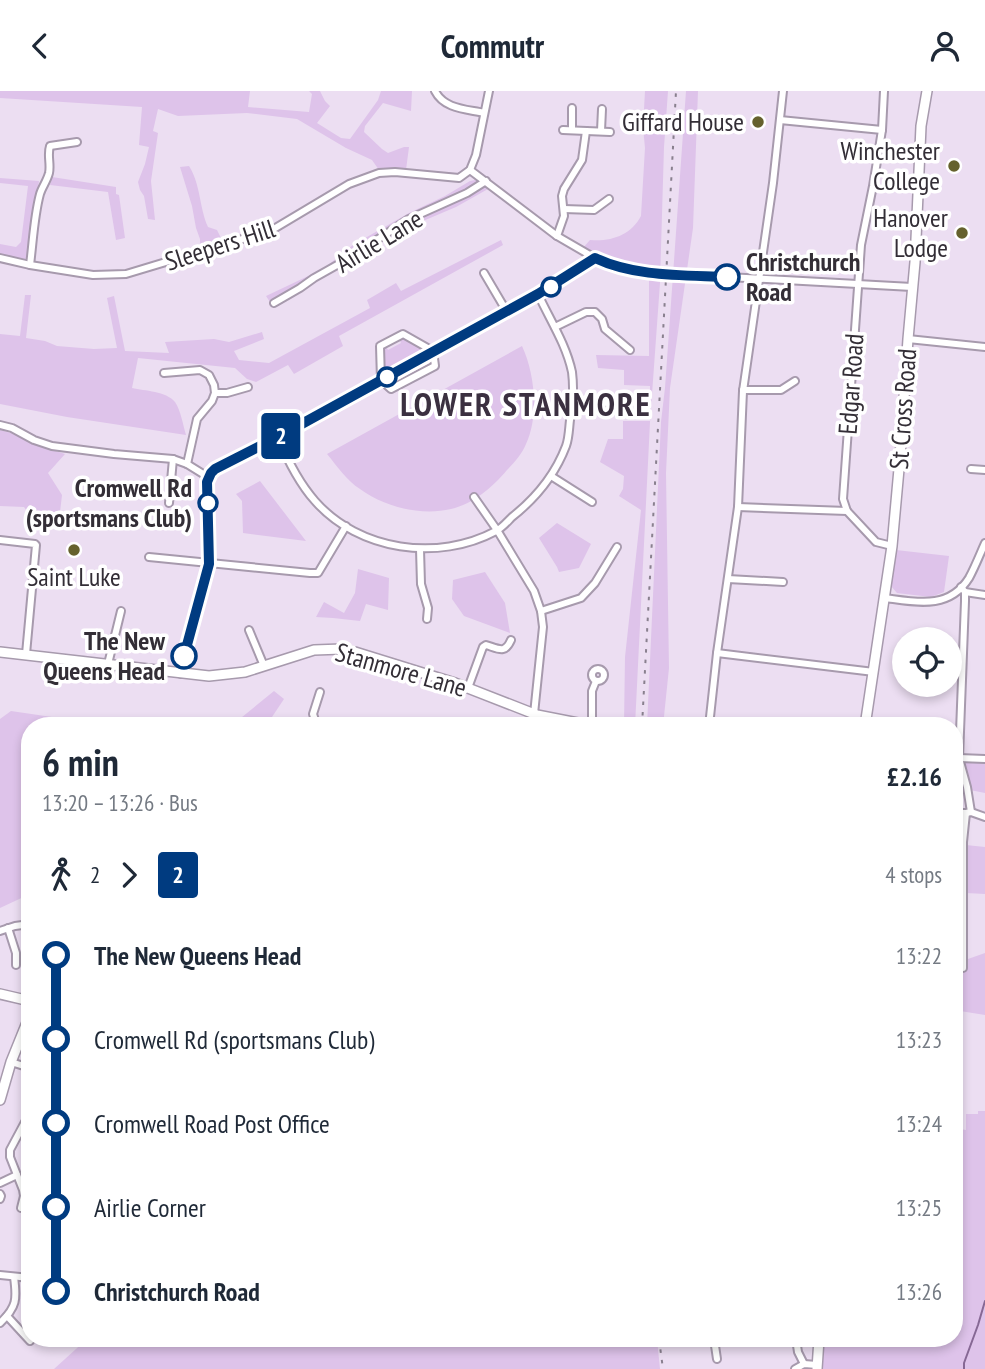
<!DOCTYPE html>
<meta charset="utf-8">
<style>
:root{--surface:#fff;--page:#f2f2f3;--text:#1f2937;--muted:#747a83}
body{margin:0;font-family:"PT Sans Narrow",sans-serif;background:var(--page);color:var(--text);height:100vh;display:flex;flex-direction:column;font-size:26px;white-space:nowrap}
*{box-sizing:border-box;margin:0}
p{font-size:23px;color:var(--muted)}
.icon{flex:none;width:38px;height:38px;fill:none;stroke:currentColor;stroke-width:2;stroke-linecap:round;stroke-linejoin:round}
.map{position:relative;flex:1;overflow:hidden}
.side{position:absolute;left:21px;top:626px;width:942px;height:630px;display:flex;flex-direction:column;background:var(--surface);border-radius:28px;box-shadow:0 4px 10px #0003}
.side>*{flex:none}
.badge{padding:0 14px;border-radius:5px;font-size:24px;line-height:46px}
.buttons{position:absolute;left:892px;top:536px;display:grid;gap:14px}
.buttons a{display:grid;place-items:center;width:70px;height:70px;border-radius:50%;background:var(--surface);box-shadow:0 4px 10px #0003;font-size:35px}
.map>.badge{position:absolute;translate:-50% -50%;box-shadow:0 0 0 4px #fff}
.legs{display:flex;align-items:center;gap:10px;height:77px;padding:0 21px;font-size:23px}
.legs p{margin-inline-start:auto}
.headline{display:flex;align-items:center;justify-content:space-between;height:119px;padding:0 21px}
h1{font-size:38px;font-weight:700;line-height:52px}
ul{padding:0 21px;list-style:none}
li{display:flex;align-items:center;gap:24px;height:84px;font-size:26px}
li i{display:grid;place-items:center;width:10px;height:100%;margin:0 9px;background:currentColor}
li i::after{content:'';width:18px;height:18px;margin:-9px;border:5px solid;border-radius:50%;background:var(--surface)}
li p{margin-inline-start:auto}
li:first-child i{background:linear-gradient(#0000 50%,currentColor 0)}
li:last-child i{background:linear-gradient(currentColor 50%,#0000 0)}
header{display:flex;justify-content:space-between;align-items:center;height:91px;padding:0 21px;background:var(--surface);font-size:32px;font-weight:700}
.map>svg:first-child{display:block}
.green{fill:#dec3ea}
.lines{fill:none;stroke-linecap:round;stroke-linejoin:round}
.stream{stroke:#866894;stroke-width:2}
.street-tunnel{stroke:#c7bbcc;stroke-width:6;stroke-dasharray:6 3;stroke-linecap:butt}
.street-casing{stroke:#a79aad;stroke-width:10}
.secondary-casing{stroke:#a79aad;stroke-width:12}
.street{stroke:#fff;stroke-width:6}
.secondary{stroke:#fff;stroke-width:9}
.rail{stroke:#89808e;stroke-width:2;stroke-dasharray:3.5 7;stroke-linecap:butt}
.line-1-casing{stroke:#fff;stroke-width:16}
.line-1{stroke:#003b80;stroke-width:10}
.poi-dot{fill:#65612d;stroke:#fff;stroke-width:2.5}
.stop-1-dot{fill:#fff;stroke:#003b80;stroke-width:3.5}
.labels{text-anchor:middle;stroke-width:7;stroke-linejoin:round;paint-order:stroke}
.poi-label{font-size:26px;fill:#332e36;stroke:#fff;text-anchor:end}
.street-label{font-size:26px;fill:#332e36;stroke:#fff}
.stop-label{font-size:26px;font-weight:bold;fill:#332e36;stroke:#fff;text-anchor:end}
.district-label{font-size:33px;font-weight:bold;letter-spacing:2px;fill:#3b3040;stroke:#fff}
</style>
<header><svg class="icon" aria-label="back" viewBox="0 0 24 24"><path d="M15 5l-7 7 7 7"/></svg>Commutr<svg class="icon" aria-label="person" viewBox="0 0 24 24"><circle cx="12" cy="8" r="4"/><path d="M4 21q1-7 8-7t8 7"/></svg></header>
<div class="map">
<svg width="985" height="1278" viewBox="0 0 985 1278">
<rect width="100%" height="100%" fill="#ecdef2"/>
<g class="green">
<polygon points="0,0 250,0 248,16 309,21 312,3 309,0 320,0 325,10 330,15 317,32 341,47 350,48 378,9 381,0 412,0 411,20 383,12 365,35 364,41 382,58 388,62 404,56 409,56 406,79 392,77 379,79 372,69 346,57 297,28 247,22 178,25 158,18 153,40 158,42 151,90 155,129 148,128 144,105 140,99 138,91 145,73 149,56 139,54 142,16 0,7"/>
<path d="M645 0H668L664 56 660 192 650 331 635 635 624 633 625 566 641 419 619 405 623 398 624 385 600 371 608 348H623V330H650V295L624 294V279L598 277 596 264 649 265V190L643 178 606 168 583 157 590 149C611 151 631 144 641 125L645 57 643 36Z"/>
<polygon points="686,0 698,0 693,137 670,297 666,382 669,577 663,635 647,635 661,331 665,297"/>
<path d="M189 75C201 94 199 116 208 136L217 139 224 153 200 160V148L196 137 192 115 180 76Z"/>
<polygon points="52,86 116,96 116,103 119,104 125,147 116,149 108,101 50,94"/>
<polygon points="0,87 39,90 28,170 0,164 0,153 16,156 21,151 28,95 0,92"/>
<polygon points="475,89 488,98 456,116 423,130 379,152 274,217 266,205 323,178 353,154 409,122 445,105 470,90"/>
<path d="M501 149 503 154 339 245 343 255 294 283 288 274 256 291 247 288 235 277 138 267 132 297C145 300 166 300 175 311 181 320 183 334 186 344L67 326 0 313V243L20 245 25 204H31L26 247 45 250 57 255 94 258 117 257 107 207 114 205 125 260 169 262 165 251 214 248 229 251 262 241 264 248 234 260 239 269 269 272 370 217 367 209 396 192 401 200Z"/>
<polygon points="403,247 423,257 423,260 383,281 382,260 386,255 388,259 401,252 399,248"/>
<path d="M522 255C535 283 539 325 526 353 522 363 514 372 507 379 493 396 473 413 451 418 421 425 384 416 360 398 347 390 337 375 327 363Z"/>
<polygon points="0,339 11,342 40,355 65,363 48,382 62,404 60,421 37,426 36,432 24,416 0,415"/>
<polygon points="260,390 306,450 243,442 242,410 236,403"/>
<polygon points="557,432 591,453 579,477 559,481 557,476 539,447"/>
<polygon points="896,459 949,465 944,501 931,506 897,502 891,495"/>
<polygon points="358,478 389,487 388,519 366,513 360,530 333,527 316,526 324,511 344,522 355,502"/>
<polygon points="485,481 505,512 510,542 464,525 452,508 453,489"/>
<polygon points="274,600 284,608 266,635 231,635"/>
<polygon points="11,620 113,635 30,635 30,803 0,817 0,628"/>
<polygon points="961,670 985,672 985,702 970,699"/>
<polygon points="966,754 985,756 985,803 966,802"/>
<path d="M985 862V924L954 919C954 905 957 903 961 890 963 882 963 875 968 868Z"/>
<polygon points="978,1020 985,1020 985,1278 819,1278 822,1248 954,1248 954,1037 966,1039 966,1023 978,1023"/>
<polygon points="87,1248 657,1248 660,1278 54,1278"/>
</g>
<g class="lines">
<polyline class="stream" points="964,1278 964,1272 978,1234 985,1210"/>
<polyline class="street-tunnel" points="655,182 674,183"/>
<g class="street-casing">
<g id="street">
<path d="M435 0C444 18 466 18 484 22"/>
<polyline points="780,29 882,39"/>
<polyline points="563,39 610,41"/>
<polyline points="572,39 572,17"/>
<polyline points="601,40 602,18"/>
<polyline points="470,79 557,145 595,167 616,175 655,182"/>
<polyline points="564,118 594,119 609,108"/>
<polyline points="557,145 564,125 562,105 564,98 582,69 586,40"/>
<polyline points="0,167 30,174 93,184 126,183 272,139 349,93 379,82 395,81 459,87 470,79 476,64 489,0"/>
<path d="M30 174C33 151 34 125 40 103 42 96 47 90 49 82 51 73 47 64 50 55L77 51"/>
<polyline points="484,182 507,221"/>
<polyline points="674,183 912,196"/>
<polyline points="274,212 300,197 314,187 346,169 409,128 467,102 486,90"/>
<polyline points="555,236 586,221 595,221 602,228 605,238 630,259"/>
<polygon points="403,243 433,260 435,275 391,298 381,289 380,255"/>
<polyline points="908,248 985,256"/>
<polyline points="164,282 200,279 209,284 214,294 215,302 212,310 197,328 187,373"/>
<polyline points="743,299 781,299 795,290"/>
<polyline points="215,302 227,302 248,296"/>
<polyline points="573,311 617,312"/>
<polyline points="0,334 12,337 34,349 52,355 114,363 173,368 187,373 208,386"/>
<path d="M278 346C287 368 299 392 315 410 359 460 438 471 496 440 502 437 507 431 512 426 536 407 555 384 566 355 569 347 569 337 570 329 573 313 574 297 572 281 566 253 550 229 538 203"/>
<polyline points="971,378 985,379"/>
<polyline points="551,385 592,411"/>
<polyline points="474,406 497,439 534,500 541,520 543,536 534,623"/>
<polyline points="169,412 173,368"/>
<polyline points="738,416 847,420 876,451 892,455"/>
<polyline points="847,420 843,408 861,154 873,95 882,39 884,0"/>
<polyline points="0,449 35,453 36,454 26,563"/>
<polyline points="420,458 421,493 428,517 427,528"/>
<polyline points="149,466 310,482 318,482 346,435"/>
<polyline points="728,488 783,491"/>
<polyline points="961,496 965,501 965,510 959,667 967,696 971,721"/>
<polyline points="965,501 985,504"/>
<path d="M885 507C916 511 949 519 969 487 975 476 980 463 985 452"/>
<polyline points="541,520 581,507 595,492 617,456"/>
<polyline points="249,539 264,575"/>
<polyline points="717,562 874,581"/>
<polyline points="108,573 121,520"/>
<circle cx="598" cy="584" r="6"/>
<polyline points="181,583 184,564 209,473 207,391 211,382 538,203 595,167"/>
<path d="M468 597 483 556 486 554C499 558 505 563 511 549"/>
<polyline points="317,635 313,623 320,601"/>
<polyline points="592,635 592,600 596,590"/>
<polyline points="709,635 717,562 738,416 743,300 773,92 783,0"/>
<polyline points="959,667 985,668"/>
<polyline points="954,722 966,722 971,721 985,726"/>
<polyline points="8,837 16,862 16,874"/>
<polyline points="0,840 15,835 30,833"/>
<polyline points="963,877 963,751 966,722"/>
<polyline points="11,971 30,977"/>
<polyline points="0,1092 17,1084"/>
<polyline points="0,1103 1,1105 0,1108"/>
<polyline points="21,1117 24,1105 23,1099 10,1066 10,1059 25,1031"/>
<polyline points="0,1184 30,1187"/>
<polyline points="7,1225 30,1250"/>
<path d="M0 1232C17 1216 17 1208 14 1186"/>
<polyline points="714,1248 717,1268"/>
<polyline points="796,1248 798,1261 804,1273"/>
<polyline points="795,1278 804,1273 817,1274"/>
</g>
</g>
<g class="secondary-casing">
<g id="secondary">
<polyline points="0,561 209,585 245,581 314,559 342,558 355,561 455,592 537,624 593,635"/>
<polyline points="865,635 892,455 900,367 908,248 915,171 921,35 927,0"/>
<polyline points="0,903 30,910"/>
<polyline points="0,1009 11,971 30,924"/>
<polyline points="817,1278 819,1248"/>
</g>
</g>
<use href="#street" class="street"/>
<use href="#secondary" class="secondary"/>
<g class="rail">
<polyline points="642,635 676,0"/>
<polyline points="659,1248 663,1278"/>
</g>
</g>
<g class="lines">
<g class="line-1-casing">
<path id="line-1" d="M184 565 209 473 207 391 211 382 215 378 278 346 538 203 595 167C635 186 683 184 727 186"/>
</g>
<use href="#line-1" class="line-1"/>
</g>
<g class="poi-dot">
<circle cx="758" cy="31" r="7"/>
<circle cx="954" cy="75" r="7"/>
<circle cx="962" cy="142" r="7"/>
<circle cx="74" cy="459" r="7"/>
</g>
<g class="stop-1-dot">
<circle cx="727" cy="186" r="12"/>
<circle cx="551" cy="196" r="9"/>
<circle cx="387" cy="286" r="9"/>
<circle cx="208" cy="412" r="9"/>
<circle cx="184" cy="565" r="12"/>
</g>
<g class="labels">
<g class="poi-label">
<text x="744" y="40">Giffard House</text>
<text x="940" y="69">Winchester<tspan x="940" dy="30">College</tspan></text>
<text x="948" y="136">Hanover<tspan x="948" dy="30">Lodge</tspan></text>
<text x="74" y="495" text-anchor="middle">Saint Luke</text>
</g>
<g class="street-label">
<text transform="translate(379 150) rotate(-31)" y="9">Airlie Lane</text>
<text transform="translate(220 154) rotate(-18)" y="9">Sleepers Hill</text>
<text transform="translate(851 293) rotate(-86)" y="9">Edgar Road</text>
<text transform="translate(903 318) rotate(-86)" y="9">St Cross Road</text>
<text transform="translate(401 579) rotate(16)" y="9">Stanmore Lane</text>
</g>
<g class="stop-label">
<text x="746" y="180" text-anchor="start">Christchurch<tspan x="746" dy="30">Road</tspan></text>
<text x="192" y="406">Cromwell Rd<tspan x="192" dy="30">(sportsmans Club)</tspan></text>
<text x="165" y="559">The New<tspan x="165" dy="30">Queens Head</tspan></text>
</g>
<g class="district-label">
<text x="526" y="325">LOWER STANMORE</text>
</g>
</g>
</svg>
<div class="buttons">
<a><svg class="icon" aria-label="locate" viewBox="0 0 24 24"><circle cx="12" cy="12" r="6"/><path d="M12 2v4M12 18v4M2 12h4M18 12h4"/></svg></a>
</div>
<b class="badge" style="left:281px;top:345px;background:#003b80;color:#fff">2</b>
<section class="side">
<div class="headline"><div><h1>6 min</h1><p>13:20 – 13:26 · Bus</p></div><b>£2.16</b></div>
<div class="legs"><svg class="icon" aria-label="walk" viewBox="0 0 24 24"><circle cx="13" cy="4" r="2"/><path d="M13 8l-2 6 4 7M11 14l-3 7M7 12l3-4h3l4 4"/></svg>2<svg class="icon" aria-label="forward" viewBox="0 0 24 24"><path d="M9 5l7 7-7 7"/></svg><b class="badge" style="background:#003b80;color:#fff">2</b><p>4 stops</p></div>
<ul>
<li><i style="color:#003b80"></i><b>The New Queens Head</b><p>13:22</p></li>
<li><i style="color:#003b80"></i><span>Cromwell Rd (sportsmans Club)</span><p>13:23</p></li>
<li><i style="color:#003b80"></i><span>Cromwell Road Post Office</span><p>13:24</p></li>
<li><i style="color:#003b80"></i><span>Airlie Corner</span><p>13:25</p></li>
<li><i style="color:#003b80"></i><b>Christchurch Road</b><p>13:26</p></li>
</ul>
</section>
</div>
